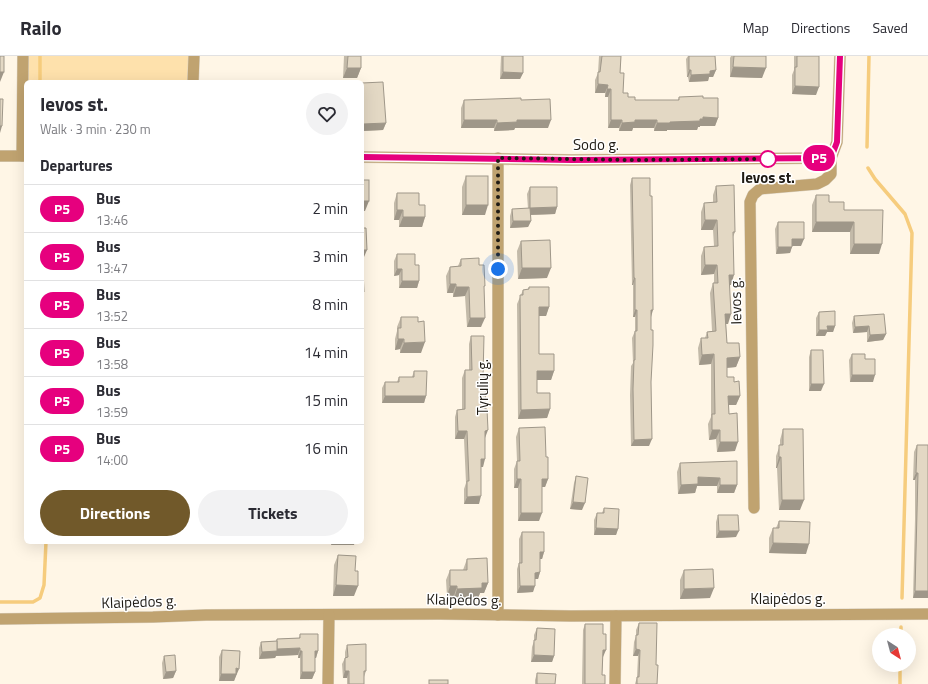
<!DOCTYPE html>
<meta charset="utf-8">
<style>
:root{--surface:#fff;--page:#f2f2f3;--text:#2b2b33;--muted:#7c7c81;--line:#e1e1e2;--accent:#71592a}
body{margin:0;font-family:"Titillium Web",sans-serif;background:var(--page);color:var(--text);height:100vh;display:flex;flex-direction:column;font-size:15px;white-space:nowrap}
*{box-sizing:border-box;margin:0}
p{font-size:13px;color:var(--muted)}
.icon{flex:none;width:22px;height:22px;fill:none;stroke:currentColor;stroke-width:2;stroke-linecap:round;stroke-linejoin:round}
.map{position:relative;flex:1;overflow:hidden}
.details{position:absolute;left:24px;top:24px;width:340px;height:464px;display:flex;flex-direction:column;background:var(--surface);border-radius:6px;box-shadow:0 4px 16px #0002}
.details>*{flex:none}
.badge{padding:0 8px;border-radius:13px;font-size:14px;line-height:26px}
.needle{width:26px;rotate:144deg}
.controls{position:absolute;left:872px;top:572px;display:grid;gap:8px}
.controls a{display:grid;place-items:center;width:44px;height:44px;border-radius:50%;background:var(--surface);box-shadow:0 4px 16px #0002;font-size:20px}
.you{position:absolute;width:20px;height:20px;margin:-10px;border:3px solid #fff;border-radius:50%;background:#1a73e8;box-shadow:0 0 0 6px #1a73e833}
.map>.badge{position:absolute;translate:-50% -50%;box-shadow:0 0 0 2px #fff}
h2{padding:0 16px;font-size:15px;line-height:36px}
.round{display:grid;place-items:center;flex:none;width:42px;height:42px;border-radius:21px;background:var(--page)}
.summary{display:flex;align-items:center;justify-content:space-between;height:68px;padding:0 16px}
h1{font-size:19px;font-weight:700;line-height:30px}
.action{display:flex;gap:8px;margin-top:auto;padding:8px 16px}
.action a{flex:1;height:46px;border-radius:24px;background:var(--accent);color:#fff;font-size:16px;font-weight:700;line-height:46px;text-align:center}
.action a+a{background:var(--page);color:var(--text)}
ul{padding:0;list-style:none}
li{display:flex;align-items:center;gap:12px;height:48px;padding:0 16px;border-top:1px solid var(--line)}
li div{flex:1}
li b{display:block;font-size:15px}
li em{font-style:normal}
li .badge{min-width:44px;font-weight:700;text-align:center}
header{display:flex;align-items:center;gap:24px;box-sizing:border-box;height:56px;padding:0 20px;background:var(--surface);border-bottom:1px solid var(--line)}
header strong{font-size:19px}
nav{display:flex;gap:22px;margin-inline-start:auto;font-size:14px}
.map>svg:first-child{display:block}
.green{fill:#fee1ac}
.lines{fill:none;stroke-linecap:round;stroke-linejoin:round}
.stream{stroke:#f6cc7d;stroke-width:3.5}
.minor-casing{stroke:#dbd3c5;stroke-width:12}
.minor{stroke:#c0a370;stroke-width:11}
.wall{fill:#c3baa9}
.shaded-wall{fill:#9f9789}
.building{fill:#e3d8c4;stroke:#9f9789}
.line-casing{stroke:#fff;stroke-width:9}
.line{stroke:#e6007e;stroke-width:6}
.walk{stroke:#201c15;stroke-width:4;stroke-dasharray:0 7.2}
.stop-dot{fill:#fff;stroke:#e6007e;stroke-width:2}
.labels{text-anchor:middle;stroke-width:3;stroke-linejoin:round;paint-order:stroke}
.street-label{font-size:15px;fill:#201c15;stroke:#fff}
.stop-label{font-size:15px;font-weight:bold;fill:#201c15;stroke:#fff}
</style>
<header>
<strong>Railo</strong>
<nav><a>Map</a><a>Directions</a><a>Saved</a></nav>
</header>
<div class="map">
<svg width="928" height="628" viewBox="0 0 928 628">
<rect width="100%" height="100%" fill="#fff6e6"/>
<polygon class="green" points="23,0 194,0 193,26 26,26"/>
<g class="lines">
<g class="stream">
<polyline points="40,26 40,0"/>
<polyline points="867,91 869,0"/>
<polyline points="868,112 875,123 905,158 912,177 902,542"/>
<polyline points="0,546 33,546 40,542 44,529 46,486"/>
<polyline points="901,579 901,571"/>
<polyline points="900,628 900,609"/>
</g>
<g class="minor-casing">
<g id="minor">
<polyline points="193,26 194,0"/>
<polyline points="0,100 26,100"/>
<polyline points="22,100 23,0"/>
<polyline points="362,101 571,104 831,102"/>
<polyline points="754,452 750,146 753,139 760,133 817,128 825,124 831,118 831,102 837,86 840,0"/>
<polyline points="498,559 498,102"/>
<polyline points="0,563 153,561 206,559 440,558 571,560 928,558"/>
<polyline points="328,628 329,559"/>
<polyline points="615,628 616,560"/>
</g>
</g>
<use href="#minor" class="minor"/>
</g>
<g class="wall">
<polygon points="344,0 361,0 361,12 357,22 343,22"/>
<polygon points="501,0 523,0 523,17 520,23 500,23"/>
<polygon points="599,0 621,0 620,17 623,37 628,41 635,44 678,44 679,41 703,42 718,62 715,70 700,70 700,71 698,71 697,74 667,74 667,75 654,75 654,72 633,72 632,75 619,75 619,72 608,72 608,41 605,41 605,37 595,37 595,24 598,17"/>
<polygon points="688,0 715,0 716,14 713,21 709,21 708,25 689,26 688,21 687,21 686,3"/>
<polygon points="731,0 766,0 762,22 730,21 730,2"/>
<polygon points="794,0 819,0 816,39 792,38 792,19 794,14"/>
<polygon points="362,27 386,67 383,74 362,75"/>
<polygon points="464,44 521,44 548,72 515,72 514,74 494,75 494,72 461,72 461,52"/>
<polygon points="466,120 485,159 462,159 462,131"/>
<polygon points="632,122 650,140 651,326 649,390 631,390 630,339 631,310 633,307 632,282 635,275 635,261 633,261 633,229 632,229 630,129"/>
<polygon points="716,130 735,176 733,181 731,229 729,229 728,268 726,268 727,287 740,301 736,311 727,312 727,321 734,326 740,340 736,349 728,349 729,358 735,395 717,396 716,383 709,384 708,368 711,361 711,308 699,309 698,292 701,282 705,282 707,276 712,275 710,237 713,227 714,227 714,218 701,219 701,200 704,191 714,190 713,174 701,174 701,156 704,147 713,146 713,139"/>
<polygon points="530,131 557,151 555,158 531,159 531,165 528,171 510,172 510,160 512,153 528,153 527,138"/>
<polygon points="397,137 419,149 425,161 422,171 399,171 399,164 394,164 394,147"/>
<polygon points="816,139 829,146 844,154 879,198 850,198 850,176 812,176 812,149"/>
<polygon points="778,166 801,190 792,190 790,197 776,198 775,173"/>
<polygon points="521,185 547,222 518,223 517,195"/>
<polygon points="397,198 415,209 419,225 417,232 399,232 399,219 394,220 394,205"/>
<polygon points="461,203 479,209 484,234 481,271 467,271 465,240 453,241 453,237 447,237 446,220 450,211 458,210"/>
<polygon points="529,231 549,251 546,260 539,260 539,298 554,315 551,324 537,324 537,337 550,353 547,362 518,363 517,248 523,234 528,233"/>
<polygon points="819,256 835,270 833,276 827,276 825,280 816,280 816,262"/>
<polygon points="854,260 886,278 883,284 867,286 867,276 853,277 852,267"/>
<polygon points="401,261 421,297 400,297 400,293 395,294 395,283 397,275 397,271"/>
<polygon points="471,280 483,321 485,382 483,411 481,411 479,448 464,448 464,433 466,427 464,383 455,383 455,361 457,354 462,354 462,322 465,314 469,314 469,288"/>
<polygon points="811,294 821,335 809,335 809,301"/>
<polygon points="852,298 865,303 873,326 850,326 849,304"/>
<polygon points="414,315 426,340 424,347 382,347 382,332 385,326 397,326 399,321 412,321"/>
<polygon points="519,372 546,401 548,423 545,431 542,431 539,465 518,465 518,432 514,432 514,413 517,405 516,381"/>
<polygon points="783,373 800,454 779,454 777,412 776,412 776,400 780,389 780,384"/>
<polygon points="917,389 928,389 928,542 913,542 915,463 915,424 913,424 914,396"/>
<polygon points="680,407 737,429 734,437 717,437 717,430 697,430 695,437 678,438 677,416"/>
<polygon points="576,420 582,454 570,453 574,427"/>
<polygon points="604,452 618,473 616,479 594,479 594,464 597,457 602,457"/>
<polygon points="718,459 736,481 716,482 716,466"/>
<polygon points="779,465 806,498 769,497 769,482 773,472 776,472"/>
<polygon points="522,476 544,496 542,503 540,503 540,516 538,523 535,523 533,536 517,537 517,513 519,507 519,483"/>
<polygon points="338,499 355,515 354,540 333,540 334,509"/>
<polygon points="467,503 488,527 484,537 480,537 478,542 454,543 454,540 447,540 446,524 450,514 463,514"/>
<polygon points="684,514 710,542 680,543 680,524"/>
<polygon points="639,567 656,609 657,628 635,628 637,621 638,600 633,600 634,586 636,580 636,574"/>
<polygon points="585,568 603,601 602,619 605,628 582,628 583,574"/>
<polygon points="537,572 554,600 552,606 531,606 532,591 534,585 534,579"/>
<polygon points="300,578 318,595 316,602 315,602 315,616 312,623 300,623 300,602 298,602 298,599 276,600 275,602 259,603 259,592 261,586 276,585 277,583 299,582"/>
<polygon points="347,589 366,615 364,621 364,628 347,628 347,622 343,622 342,608 345,602 345,596"/>
<polygon points="222,594 237,619 236,619 234,625 219,625 219,601"/>
<polygon points="164,600 176,615 173,622 163,623 162,607"/>
<polygon points="537,617 555,628 535,628 535,624"/>
</g>
<g class="shaded-wall">
<polygon points="733,11 766,12 762,22 730,21"/>
<polygon points="347,12 361,12 357,22 343,22"/>
<polygon points="689,14 691,14 688,21 687,21"/>
<polygon points="716,14 713,21 709,21 708,25 689,26 691,19 710,15"/>
<polygon points="0,16 4,16 0,26"/>
<polygon points="503,16 523,17 520,23 500,23"/>
<polygon points="598,28 608,29 605,37 595,37"/>
<polygon points="795,30 819,31 816,39 792,38"/>
<polygon points="607,33 611,33 608,41 605,41"/>
<polygon points="703,61 718,62 715,70 700,70 700,71 698,71 697,74 667,74 667,75 654,75 657,67 700,63"/>
<polygon points="464,64 497,64 494,72 461,72"/>
<polygon points="517,64 551,64 548,72 515,72 514,74 494,75 497,67"/>
<polygon points="611,64 622,64 619,72 608,72"/>
<polygon points="635,64 657,64 654,72 633,72 632,75 619,75 622,67"/>
<polygon points="386,67 383,74 362,75 363,68"/>
<polygon points="0,70 2,70 0,77"/>
<polygon points="362,145 369,145 365,155 362,155"/>
<polygon points="466,149 488,149 485,159 462,159"/>
<polygon points="557,151 555,158 528,159 530,152"/>
<polygon points="397,154 403,154 399,164 394,164"/>
<polygon points="403,161 425,161 422,171 399,171"/>
<polygon points="705,164 717,164 713,174 701,174"/>
<polygon points="513,165 531,165 528,171 510,172"/>
<polygon points="816,166 854,166 850,176 812,176"/>
<polygon points="792,183 804,183 801,190 790,190"/>
<polygon points="854,188 882,188 879,198 850,198"/>
<polygon points="778,191 792,191 790,197 776,198"/>
<polygon points="362,194 367,194 364,201 362,201"/>
<polygon points="705,209 717,209 714,218 701,219"/>
<polygon points="522,212 551,212 547,222 518,223"/>
<polygon points="397,213 402,213 399,219 394,220"/>
<polygon points="729,219 734,219 731,229 725,229"/>
<polygon points="634,222 635,222 633,229 632,229"/>
<polygon points="402,225 419,225 417,232 399,232"/>
<polygon points="450,228 456,228 453,237 447,237"/>
<polygon points="456,231 469,231 465,240 453,241"/>
<polygon points="539,251 549,251 546,260 536,260"/>
<polygon points="635,254 637,254 635,261 633,261"/>
<polygon points="651,254 653,254 651,261"/>
<polygon points="725,258 731,258 728,268 722,268"/>
<polygon points="470,262 485,262 481,271 467,271"/>
<polygon points="827,270 835,270 833,276 827,276 825,280 816,280 819,274"/>
<polygon points="869,270 867,276 853,277 855,271"/>
<polygon points="886,278 883,284 867,286 870,279"/>
<polygon points="398,283 404,283 400,293 395,294"/>
<polygon points="425,286 421,297 400,297 404,287"/>
<polygon points="714,298 711,308 699,309 702,299"/>
<polygon points="740,301 736,311 724,312 727,302"/>
<polygon points="537,315 554,315 551,324 534,324"/>
<polygon points="852,319 875,319 873,326 850,326"/>
<polygon points="811,328 824,328 821,335 809,335"/>
<polygon points="385,340 426,340 424,347 382,347"/>
<polygon points="728,340 740,340 736,349 725,349"/>
<polygon points="550,353 547,362 518,363 521,354"/>
<polygon points="488,374 485,382 485,375"/>
<polygon points="712,374 720,374 716,383 709,384"/>
<polygon points="458,375 467,375 464,383 455,383"/>
<polygon points="652,383 649,390 631,390 634,384"/>
<polygon points="720,386 738,386 735,395 717,396"/>
<polygon points="779,401 781,401 777,412 776,412"/>
<polygon points="481,403 485,403 483,411 478,411"/>
<polygon points="916,417 918,417 915,424 913,424"/>
<polygon points="698,421 720,422 717,430 697,430 695,437 678,438 681,429"/>
<polygon points="517,423 521,423 518,432 514,432"/>
<polygon points="542,423 548,423 545,431 539,431"/>
<polygon points="720,429 737,429 734,437 717,437"/>
<polygon points="481,440 479,448 464,448 467,441"/>
<polygon points="782,444 804,444 800,454 779,454"/>
<polygon points="573,446 585,447 582,454 570,453"/>
<polygon points="521,457 542,457 539,465 518,465"/>
<polygon points="596,472 618,473 616,479 594,479"/>
<polygon points="719,475 739,475 736,481 716,482"/>
<polygon points="332,486 355,486 354,489 331,489"/>
<polygon points="773,487 809,488 806,498 769,497"/>
<polygon points="540,496 544,496 542,503 538,503"/>
<polygon points="540,516 538,523 533,523 535,517"/>
<polygon points="482,527 488,527 484,537 480,537 478,542 454,543 457,533"/>
<polygon points="336,529 358,530 354,540 333,540"/>
<polygon points="450,530 457,530 454,540 447,540"/>
<polygon points="520,530 535,530 533,536 517,537"/>
<polygon points="714,532 710,542 680,543 684,533"/>
<polygon points="915,535 928,535 928,542 913,542"/>
<polygon points="300,592 298,599 276,600 275,602 259,603 262,596 277,593"/>
<polygon points="636,593 640,594 638,600 633,600"/>
<polygon points="603,594 606,594 603,601 600,601"/>
<polygon points="300,595 302,595 300,602 298,602"/>
<polygon points="315,595 318,595 316,602 312,602"/>
<polygon points="534,599 554,600 552,606 531,606"/>
<polygon points="236,612 239,613 234,625 219,625 221,618"/>
<polygon points="176,615 173,622 163,623 166,616"/>
<polygon points="345,615 349,615 347,622 343,622"/>
<polygon points="302,616 315,616 312,623 300,623"/>
</g>
<g class="building">
<rect x="0" y="0" width="4" height="16"/>
<polygon points="348,0 361,0 361,12 347,12"/>
<polygon points="503,0 523,0 523,17 503,16"/>
<polygon points="602,0 621,0 620,17 624,17 623,37 628,37 628,41 635,41 635,44 679,44 679,41 703,40 703,42 718,42 718,62 703,61 703,63 700,63 700,65 670,66 670,67 657,67 657,64 635,64 635,66 622,67 622,64 611,64 611,33 607,33 608,29 598,28 598,16 600,16"/>
<polygon points="689,0 715,0 716,14 710,15 710,18 691,19 691,14 689,14"/>
<polygon points="734,0 766,0 766,12 733,11"/>
<polygon points="797,0 819,0 819,31 795,30 795,11 797,11"/>
<polygon points="383,26 386,67 363,68 362,27"/>
<polygon points="521,42 521,44 550,43 551,64 517,64 517,66 497,67 497,64 464,64 464,44"/>
<polygon points="0,43 3,43 2,70 0,70"/>
<rect x="466" y="120" width="22" height="29"/>
<polygon points="632,122 650,122 650,140 652,140 653,254 651,254 651,274 653,274 653,289 651,326 652,383 634,384 633,333 634,304 635,304 635,275 637,275 637,254 635,254 635,222 634,222"/>
<rect x="362" y="124" width="7" height="21"/>
<polygon points="734,129 735,176 733,176 734,219 729,219 731,258 725,258 727,287 739,287 740,301 727,302 727,321 734,321 734,326 739,325 740,340 728,340 729,358 737,357 738,386 720,386 720,374 712,374 712,358 715,358 714,298 702,299 701,282 708,282 707,276 716,275 713,227 718,227 717,209 705,209 704,191 718,190 717,164 705,164 704,147 717,146 716,130"/>
<polygon points="530,131 557,131 557,151 530,152"/>
<polygon points="397,137 419,137 419,149 425,149 425,161 403,161 403,154 397,154"/>
<polygon points="816,139 829,139 829,146 844,146 844,154 883,154 882,188 854,188 854,166 816,166"/>
<polygon points="530,152 531,165 513,165 512,153"/>
<polygon points="778,166 804,166 804,183 792,183 792,191 778,191"/>
<polygon points="362,172 366,172 367,194 362,194"/>
<polygon points="550,184 551,212 522,212 521,185"/>
<polygon points="397,198 415,198 415,209 419,209 419,225 402,225 402,213 397,213"/>
<polygon points="479,202 479,209 484,209 485,230 484,230 485,262 470,262 469,231 456,231 456,228 450,228 450,211 461,210 461,203"/>
<polygon points="362,215 363,215 364,236 362,236"/>
<polygon points="529,231 549,231 549,251 539,251 539,298 554,298 554,315 537,315 537,337 550,337 550,353 521,354 520,239 523,239 523,234 529,233"/>
<polygon points="835,255 835,270 827,270 828,274 819,274 819,256"/>
<polygon points="884,258 886,278 870,279 869,270 855,271 854,260"/>
<polygon points="401,261 418,261 418,266 424,265 425,286 404,287 404,283 398,283 398,272 401,272"/>
<polygon points="362,271 363,298 362,298"/>
<polygon points="471,280 484,280 483,321 486,321 485,353 487,353 488,374 485,375 485,403 481,403 481,440 467,441 467,425 469,425 467,375 458,375 457,354 465,353 465,314 472,314"/>
<polygon points="811,294 823,294 824,328 811,328"/>
<polygon points="852,298 865,298 865,303 875,303 875,319 852,319"/>
<polygon points="414,315 427,315 426,340 385,340 385,326 399,326 399,321 414,321"/>
<polygon points="545,371 546,401 548,401 548,423 542,423 542,457 521,457 521,423 517,423 517,405 520,405 519,372"/>
<polygon points="783,373 803,373 804,444 782,444 781,401 779,401 779,389 783,389"/>
<polygon points="917,389 928,389 928,535 915,535 917,456 918,417 916,417"/>
<polygon points="737,405 737,429 720,429 720,422 698,421 698,428 681,429 680,407"/>
<polygon points="576,420 588,422 585,447 573,446"/>
<polygon points="604,452 619,453 618,473 596,472 597,457 604,457"/>
<polygon points="718,459 738,459 739,475 719,475"/>
<polygon points="779,465 810,466 809,488 773,487 773,472 779,472"/>
<polygon points="522,476 544,476 544,496 540,496 540,516 535,517 535,530 520,530 519,507 522,507"/>
<polygon points="338,499 356,500 355,515 358,515 358,530 336,529"/>
<polygon points="487,502 488,527 482,527 482,532 457,533 457,530 450,530 450,514 467,514 467,503"/>
<polygon points="713,513 714,532 684,533 684,514"/>
<polygon points="639,567 657,567 656,609 658,609 657,628 637,628 637,621 639,621 640,594 636,593 636,579 638,579"/>
<polygon points="585,568 603,568 603,578 606,578 606,594 603,594 602,619 605,619 605,628 585,628"/>
<polygon points="537,572 555,573 554,600 534,599 534,584 536,584"/>
<polygon points="300,578 318,578 318,595 315,595 315,616 302,616 302,595 300,595 300,592 277,593 277,583 300,582"/>
<polygon points="277,585 277,595 262,596 261,586"/>
<polygon points="366,588 366,615 364,615 364,628 349,628 349,615 345,615 345,602 348,601 347,589"/>
<polygon points="222,594 240,595 239,613 236,612 236,618 221,618"/>
<polygon points="175,599 176,615 166,616 164,600"/>
<polygon points="537,617 556,618 555,628 537,628"/>
<rect x="429" y="624" width="19" height="4"/>
</g>
<g class="lines">
<g class="line-casing">
<polyline id="line" points="362,101 572,104 831,102 837,86 840,0"/>
</g>
<use href="#line" class="line"/>
<polyline class="walk" points="498,213 498,102 632,104 770,103 768,103"/>
</g>
<circle class="stop-dot" cx="768" cy="103" r="8"/>
<g class="labels">
<g class="street-label">
<text x="596" y="94">Sodo g.</text>
<text transform="translate(736 245) rotate(-91)" y="5">Ievos g.</text>
<text transform="translate(483 331) rotate(-90)" y="5">Tyrulių g.</text>
<text x="788" y="548">Klaipėdos g.</text>
<text transform="translate(464 544) rotate(1)" y="5">Klaipėdos g.</text>
<text transform="translate(139 546) rotate(-2)" y="5">Klaipėdos g.</text>
</g>
<g class="stop-label">
<text x="768" y="127">Ievos st.</text>
</g>
</g>
</svg>
<div class="controls">
<a><svg class="needle" viewBox="-14 -14 28 28"><path d="M0-13l5 13h-10z" fill="#e53935"/><path d="M0 13l5-13h-10z" fill="#7c7c81"/></svg></a>
</div>
<div class="you" style="left:498px;top:213px"></div>
<b class="badge" style="left:819px;top:102px;background:#e6007e;color:#fff">P5</b>
<section class="details">
<div class="summary"><div><h1>Ievos st.</h1><p>Walk · 3 min · 230 m</p></div><a class="round"><svg class="icon" aria-label="heart" viewBox="0 0 24 24"><path d="M12 20l-8-8c-3-5 5-10 8-4 3-6 11-1 8 4z"/></svg></a></div>
<h2>Departures</h2>
<ul>
<li><span class="badge" style="background:#e6007e;color:#fff">P5</span><div><b>Bus</b><p>13:46</p></div><em>2 min</em></li>
<li><span class="badge" style="background:#e6007e;color:#fff">P5</span><div><b>Bus</b><p>13:47</p></div><em>3 min</em></li>
<li><span class="badge" style="background:#e6007e;color:#fff">P5</span><div><b>Bus</b><p>13:52</p></div><em>8 min</em></li>
<li><span class="badge" style="background:#e6007e;color:#fff">P5</span><div><b>Bus</b><p>13:58</p></div><em>14 min</em></li>
<li><span class="badge" style="background:#e6007e;color:#fff">P5</span><div><b>Bus</b><p>13:59</p></div><em>15 min</em></li>
<li><span class="badge" style="background:#e6007e;color:#fff">P5</span><div><b>Bus</b><p>14:00</p></div><em>16 min</em></li>
</ul>
<div class="action"><a>Directions</a><a>Tickets</a></div>
</section>
</div>
